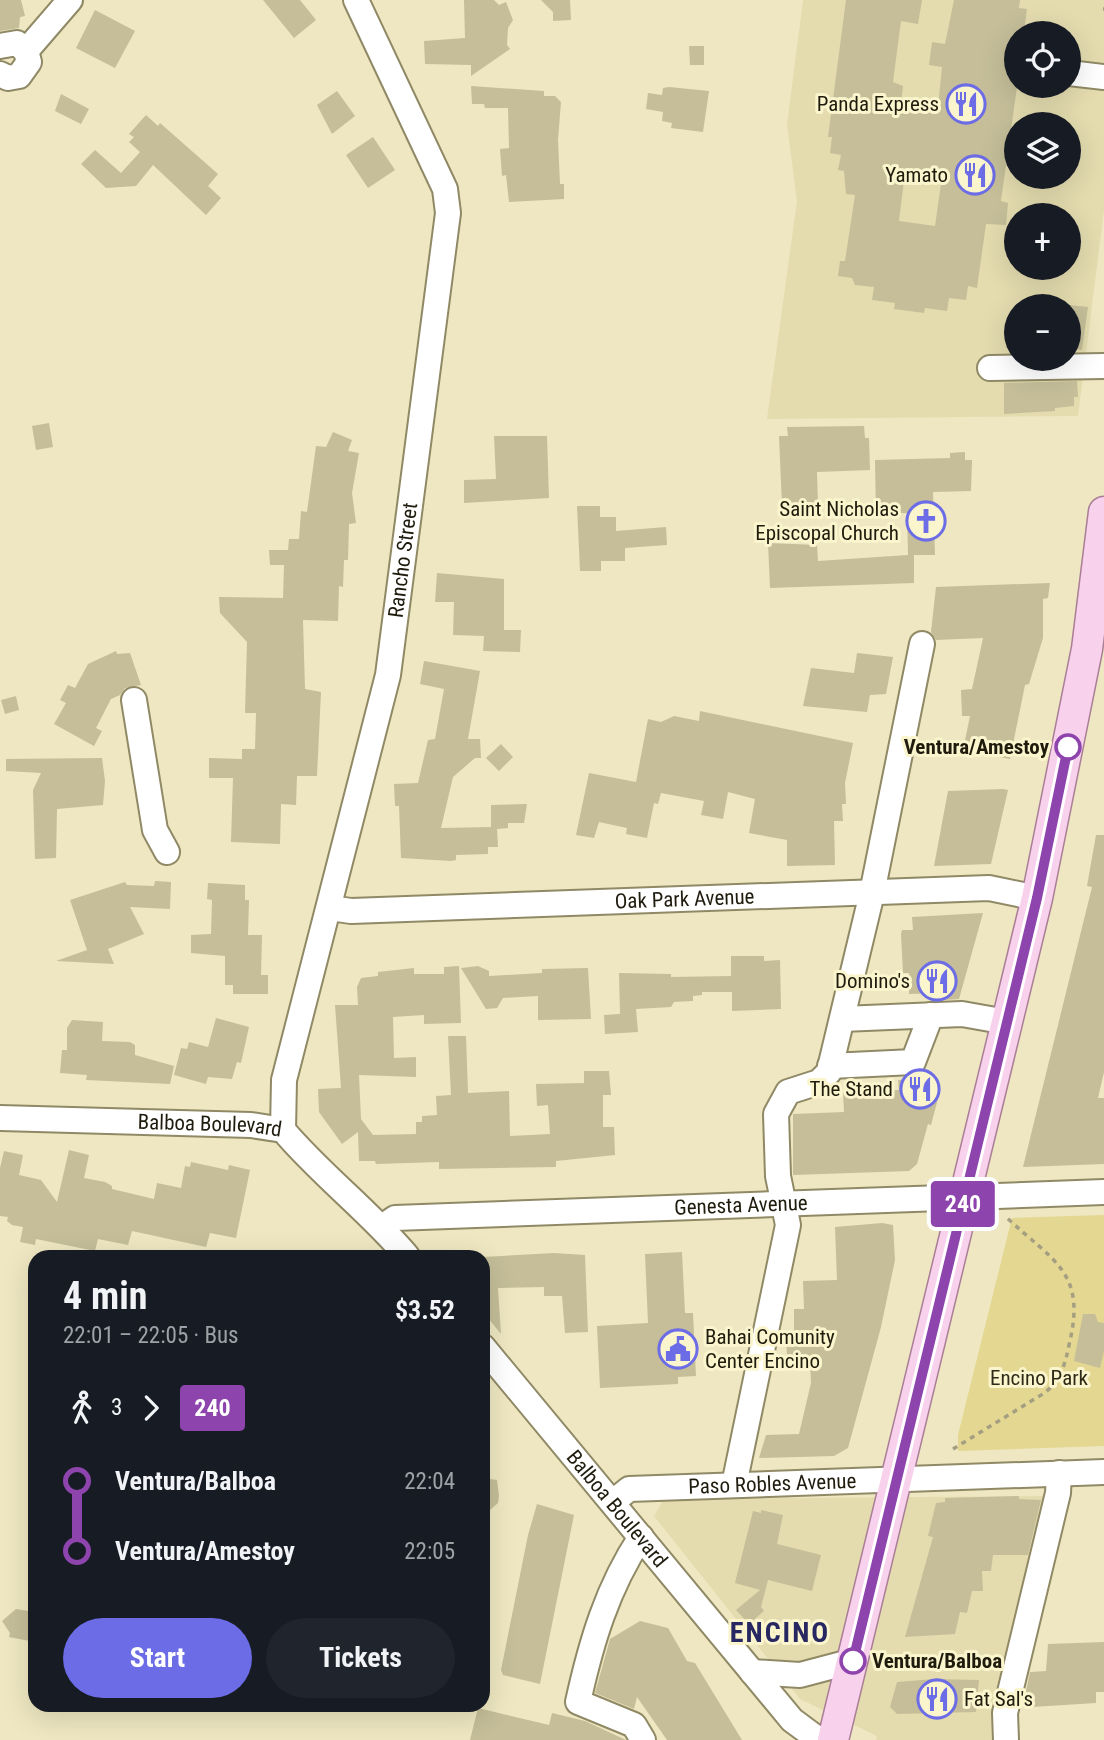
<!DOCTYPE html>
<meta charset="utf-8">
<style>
:root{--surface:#171b24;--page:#20242c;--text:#f1f3f6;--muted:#9ea1a6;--accent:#6b6ce6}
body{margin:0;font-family:"Roboto Condensed",sans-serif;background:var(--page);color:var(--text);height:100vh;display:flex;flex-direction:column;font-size:26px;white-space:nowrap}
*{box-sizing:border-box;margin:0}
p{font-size:23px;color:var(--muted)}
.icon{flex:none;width:38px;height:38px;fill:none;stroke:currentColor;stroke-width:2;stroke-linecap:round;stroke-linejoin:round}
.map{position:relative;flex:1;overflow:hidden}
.details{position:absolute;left:28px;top:1250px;width:462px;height:462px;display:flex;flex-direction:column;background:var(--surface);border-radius:21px;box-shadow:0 7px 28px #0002}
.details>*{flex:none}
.badge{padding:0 14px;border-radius:5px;font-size:24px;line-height:46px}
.controls{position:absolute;left:1004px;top:21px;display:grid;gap:14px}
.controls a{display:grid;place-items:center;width:77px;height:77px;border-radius:50%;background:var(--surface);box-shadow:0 7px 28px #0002;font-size:35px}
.map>.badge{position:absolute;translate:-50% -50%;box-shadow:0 0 0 4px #fff}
.legs{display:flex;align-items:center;gap:10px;height:77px;padding:0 35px;font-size:23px}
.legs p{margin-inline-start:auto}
.head{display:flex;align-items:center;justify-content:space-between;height:119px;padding:0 35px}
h1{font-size:38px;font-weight:700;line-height:52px}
.button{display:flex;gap:14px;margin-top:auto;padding:14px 35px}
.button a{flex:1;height:80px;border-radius:42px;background:var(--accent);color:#fff;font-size:28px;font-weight:700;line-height:80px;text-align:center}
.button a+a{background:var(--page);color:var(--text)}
ul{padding:0 35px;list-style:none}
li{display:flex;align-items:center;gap:24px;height:70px;font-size:26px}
li i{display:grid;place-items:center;width:10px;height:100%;margin:0 9px;background:currentColor}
li i::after{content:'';width:18px;height:18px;margin:-9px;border:5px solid;border-radius:50%;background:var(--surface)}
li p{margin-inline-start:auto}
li:first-child i{background:linear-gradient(#0000 50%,currentColor 0)}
li:last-child i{background:linear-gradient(currentColor 50%,#0000 0)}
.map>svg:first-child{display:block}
.built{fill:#e4dcaf;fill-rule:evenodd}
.green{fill:#e3d791}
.building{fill:#c5be99;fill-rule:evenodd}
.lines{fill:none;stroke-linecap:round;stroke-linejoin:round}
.minor-casing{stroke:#908966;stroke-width:28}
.major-casing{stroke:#a97e96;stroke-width:33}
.path{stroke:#a59f82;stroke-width:3.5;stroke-dasharray:5 5;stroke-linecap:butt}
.minor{stroke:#fff;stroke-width:24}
.major{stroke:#f8d1ec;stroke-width:30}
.line-1-casing{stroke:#fff;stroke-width:16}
.line-1{stroke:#8e44ad;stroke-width:10}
.stop-1-dot{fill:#fff;stroke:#8e44ad;stroke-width:3.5}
.labels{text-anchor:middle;stroke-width:6;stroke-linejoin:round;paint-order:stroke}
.poi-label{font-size:21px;fill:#1f1c0e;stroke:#fbf5ce;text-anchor:end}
.street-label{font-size:21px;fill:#1f1c0e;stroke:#fbf5ce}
.stop-label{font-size:21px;font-weight:bold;fill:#1f1c0e;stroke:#fbf5ce;text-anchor:end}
.park-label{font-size:21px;fill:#2e2a17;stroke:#fbf5ce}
.district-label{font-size:28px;font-weight:bold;letter-spacing:2px;fill:#272761;stroke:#fbf5ce}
</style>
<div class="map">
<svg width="1104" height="1740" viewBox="0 0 1104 1740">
<rect width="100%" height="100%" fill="#eee7c1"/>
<g class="built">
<path d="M803 0H1104V210L1078 416 767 419 797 201 787 125ZM1017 33H1069V86H1017ZM1017 124H1069V177H1017ZM1017 215H1069V268H1017ZM1017 306H1069V359H1017Z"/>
<polygon points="1048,1496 996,1740 876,1740 877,1736 800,1699 654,1516 664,1499"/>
</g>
<polygon class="green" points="1104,1215 1104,1446 958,1451 958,1435 1012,1218"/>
<g class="building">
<polygon points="0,0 21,0 25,16 20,17 19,28 0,31"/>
<polygon points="263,0 300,0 316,20 294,38"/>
<polygon points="464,0 494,0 499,5 506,2 513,20 508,28 507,45 510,49 471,76 471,65 425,64 424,41 465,38"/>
<polygon points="541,0 570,0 571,20 553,21 553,12"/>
<path d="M846 0H922L918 24 901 21 893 82 903 86 901 102 938 107 942 67 929 65 932 42 945 44 954 0H1020L1019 8 1027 9 1024 33H1017V87L1001 201 1008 203 1006 225 986 224 977 288 968 286 966 300 949 298 947 311 925 308 924 313 894 309 895 303 872 300 874 287 855 285 852 278 838 276 840 261H845L855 195 846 194 844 171 838 170 841 155 830 153 832 137H828ZM905 172 942 177 935 226 899 221Z"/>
<polygon points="95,10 135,31 115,68 76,48"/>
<polygon points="689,46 704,46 704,65 690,65"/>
<polygon points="471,86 544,91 544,96 555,96 561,102 558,140 560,184 564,184 564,199 509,202 506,175 502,176 500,149 509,148 508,108 485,108 484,104 472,104"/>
<polygon points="669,87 709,91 703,132 671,128 672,123 662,121 663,112 646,109 648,93 662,95 663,88"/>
<polygon points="337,91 355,116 332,134 317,105"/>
<polygon points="61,94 89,109 81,124 55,111"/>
<polygon points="146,115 158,126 160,123 218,174 208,186 221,198 206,215 153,165 136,186 106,188 81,164 95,150 121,173 140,152 129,142 134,137 129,134"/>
<polygon points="373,137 395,170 368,188 346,155"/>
<polygon points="1069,305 1088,307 1082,350 1069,349"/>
<polygon points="1077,381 1078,397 1074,397 1074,406 1055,408 1055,411 1004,414 1004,383"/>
<polygon points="49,423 53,447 36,450 32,426"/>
<polygon points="864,426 865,438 869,438 870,470 817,472 818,505 782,506 779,436 788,436 787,427"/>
<polygon points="333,432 352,440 348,451 359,453 352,493 356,523 349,524 348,560 344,560 343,587 339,586 338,621 303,620 305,689 321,692 317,776 297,776 296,805 281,804 280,844 231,842 233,778 209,778 209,758 242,759 242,749 255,749 256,713 245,713 247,642 220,613 219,597 283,598 284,565 270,565 269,550 288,550 289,539 299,539 301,511 307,512 316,446 326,447"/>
<polygon points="494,436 547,436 549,498 464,503 464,480 496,479"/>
<polygon points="965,452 965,460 972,460 971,491 933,492 935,555 914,555 914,583 770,588 768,543 817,545 818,561 908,555 907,513 876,514 875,460 950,458 950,453"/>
<polygon points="577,506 600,506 600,517 616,517 616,531 666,527 667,545 625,548 625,561 601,561 601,571 580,571"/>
<polygon points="437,573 504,579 504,630 521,630 520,652 483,651 484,636 453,635 454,602 435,602"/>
<polygon points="1050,583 1048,598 1043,599 1043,638 1029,684 1025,685 1010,759 963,750 970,716 962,716 961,690 972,689 983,638 936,640 931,632 936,587"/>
<polygon points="116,651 117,654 130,653 141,685 125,688 120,695 111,699 96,728 102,731 94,746 54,724 66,703 60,700 68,685 75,688 88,664"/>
<polygon points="857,653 893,657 886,694 870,695 867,712 803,706 811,668 854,673"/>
<polygon points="424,661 480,671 468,739 480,739 481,758 475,758 453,777 441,828 491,827 491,805 527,804 524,823 508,823 508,828 497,829 498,847 488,847 488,854 456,855 456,860 451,861 401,858 399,806 395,806 394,784 418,783 428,740 435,739 444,689 420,684"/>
<polygon points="16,696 19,710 5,714 1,700"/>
<polygon points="700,711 853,743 845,783 846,804 842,804 843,821 834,821 835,865 787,866 787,840 749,833 755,799 728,792 723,819 701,815 704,801 661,793 658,804 654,803 647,838 626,834 627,828 599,822 594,838 576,835 589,773 636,782 648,719 661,722 674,716 699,721"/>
<polygon points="501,744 513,757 499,771 486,758"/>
<polygon points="102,758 105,781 103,805 57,809 56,858 35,859 33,790 41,773 6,771 6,759"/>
<polygon points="1003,789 1008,790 991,864 934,866 948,791"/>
<polygon points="1096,835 1104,835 1104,1072 1098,1098 1104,1098 1104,1164 1023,1167 1092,887 1087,886"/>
<polygon points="155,881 171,882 170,909 130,907 144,934 108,949 114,964 56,961 87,950 70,900 125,882 127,885 154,886"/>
<polygon points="208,883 245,885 245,900 249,900 248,935 262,935 261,975 268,975 268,994 233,994 233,985 225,985 225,956 191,953 191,935 211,934 212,900 207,899"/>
<polygon points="983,913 959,999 944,1000 944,993 909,994 909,973 903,973 901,934 902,930 913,930 912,917"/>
<polygon points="731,956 764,956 764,961 780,960 781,1009 732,1011 732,992 702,992 702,995 693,996 693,1001 674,1002 671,1007 636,1009 638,1032 605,1034 604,1015 620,1014 619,973 671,974 671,977 731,976"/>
<polygon points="459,966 461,1023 424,1024 424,1015 393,1017 394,1058 416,1057 416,1077 359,1075 361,1119 373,1135 416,1134 416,1122 422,1122 422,1116 437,1115 436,1096 451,1095 448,1036 466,1036 468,1093 509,1091 510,1136 550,1134 548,1105 537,1106 536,1084 584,1083 584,1071 609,1071 611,1095 603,1095 603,1127 614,1127 615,1155 556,1161 556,1167 439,1169 439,1162 376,1164 375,1161 359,1161 358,1132 342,1144 319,1112 318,1089 341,1088 335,1005 358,1005 357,987 361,978 378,976 378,972 414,968 414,974 444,974 444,967"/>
<polygon points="478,966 489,971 489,976 542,973 542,969 588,968 591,1019 538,1020 538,996 503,998 497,1008 486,1009 461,968"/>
<polygon points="216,1018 249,1027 241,1063 237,1062 232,1079 208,1077 206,1084 174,1075 181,1048 187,1049 189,1042 208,1047"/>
<polygon points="72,1020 103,1022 102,1041 130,1042 135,1045 135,1055 174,1066 170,1084 86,1080 87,1075 60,1073 62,1050 67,1050 67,1028"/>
<polygon points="935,1078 936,1089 940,1091 931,1125 928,1124 917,1164 909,1171 793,1175 793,1114 844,1112 843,1092 899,1090 898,1080"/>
<polygon points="69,1150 89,1155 84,1178 105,1182 112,1186 112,1189 154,1199 157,1183 181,1188 185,1166 190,1167 191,1162 228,1170 229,1165 250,1170 236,1238 210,1233 206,1247 132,1231 128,1245 98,1239 95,1251 36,1239 35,1245 20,1242 23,1227 12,1225 7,1221 8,1217 0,1216 0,1168 4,1151 23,1155 19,1175 41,1180 57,1202"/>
<polygon points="882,1223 893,1225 895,1260 881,1327 848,1448 834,1456 759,1458 766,1435 799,1434 811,1383 810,1360 795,1360 795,1356 787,1356 786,1338 794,1338 794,1309 804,1309 803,1281 837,1280 835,1227"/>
<polygon points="682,1252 685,1313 693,1313 696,1376 678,1377 678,1384 600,1388 597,1326 648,1323 645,1254"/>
<polygon points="554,1253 585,1255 588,1332 565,1333 562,1296 544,1296 544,1287 498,1288 501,1334 483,1312 483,1257"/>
<polygon points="1083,1314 1095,1314 1098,1322 1104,1323 1104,1351 1100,1368 1074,1361"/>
<polygon points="483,1478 497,1480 499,1496 498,1503 483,1516"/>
<polygon points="1019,1496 1019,1499 1041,1500 1028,1555 993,1555 991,1571 982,1571 983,1591 972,1591 967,1613 960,1612 955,1634 905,1637 933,1537 928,1536 936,1503 945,1502 945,1498"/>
<polygon points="537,1504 574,1515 540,1684 503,1675 501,1670 528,1535"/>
<polygon points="761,1510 783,1515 777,1544 821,1555 812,1591 768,1580 761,1607 764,1611 749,1624 736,1610 760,1590 735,1583 753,1511 761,1513"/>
<polygon points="16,1609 35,1612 35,1642 9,1637 10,1633 2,1621"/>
<polygon points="640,1621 668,1628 687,1661 695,1663 742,1740 667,1740 637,1697 634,1709 595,1693 610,1639"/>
<polygon points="1104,1642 1104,1692 1096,1692 1096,1703 1032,1707 1032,1704 1023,1705 1030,1672 1046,1671 1048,1644"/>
<polygon points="934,1679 979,1680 976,1712 897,1714 890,1707 897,1682"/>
<polygon points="478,1708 549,1725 552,1713 585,1721 626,1740 470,1740"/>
</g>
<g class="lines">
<g class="minor-casing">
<g id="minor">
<polyline points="0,46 17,43 26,51 29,62 19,76 8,78 0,74"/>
<polyline points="26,51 70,0"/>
<polyline points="1069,73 1104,77"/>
<polyline points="990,368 1104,366"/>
<polyline points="134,700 155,830 167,852"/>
<path id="s1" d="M330 908 351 911 989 888 1037 898"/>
<polyline points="842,1019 962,1014 1007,1022"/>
<polyline points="830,1066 913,1062 931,1015"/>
<path id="s2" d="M0 1118 251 1125 283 1130C321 1175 369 1211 407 1256"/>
<path id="s3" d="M283 1130 284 1080 388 675 448 213 445 189 356 0"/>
<path id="s4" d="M382 1227 395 1218 1104 1192"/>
<path id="s5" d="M483 1347 792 1720 819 1740"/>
<polyline points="734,1485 788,1225 778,1176 776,1114 788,1092 819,1082 829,1072 872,893 922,644"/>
<path id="s6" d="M613 1502 629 1489 1104 1472"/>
<path d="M641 1537C607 1588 591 1643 578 1702L634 1725 643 1740"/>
<polyline points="752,1672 800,1675 853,1661"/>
<polyline points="1006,1740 1005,1713 1058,1493 1059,1473"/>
</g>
</g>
<g class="major-casing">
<polyline id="major" points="833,1740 1037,898 1087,649 1104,512"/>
</g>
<g class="path">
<polyline points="1103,9 1104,9"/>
<path d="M953 1449 1046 1392C1061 1378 1065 1365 1069 1345 1087 1272 1054 1262 1006 1217"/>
</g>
<use href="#minor" class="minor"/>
<use href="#major" class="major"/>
</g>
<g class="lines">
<g class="line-1-casing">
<polyline id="line-1" points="853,1661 1037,898 1068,747"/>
</g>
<use href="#line-1" class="line-1"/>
</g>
<defs>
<g id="restaurant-ring" transform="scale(2.0125)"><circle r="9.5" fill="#fbf5ce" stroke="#6b6ce6" stroke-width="1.5"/><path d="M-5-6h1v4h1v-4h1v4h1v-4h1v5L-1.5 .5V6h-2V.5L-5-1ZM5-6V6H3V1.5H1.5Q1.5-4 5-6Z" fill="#6b6ce6"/></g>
<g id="church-ring" transform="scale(2.0125)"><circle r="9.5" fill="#fbf5ce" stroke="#6b6ce6" stroke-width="1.5"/><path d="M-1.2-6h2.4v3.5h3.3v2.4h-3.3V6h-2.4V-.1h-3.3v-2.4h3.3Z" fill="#6b6ce6"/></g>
<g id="civic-ring" transform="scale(2.0125)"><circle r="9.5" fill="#fbf5ce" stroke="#6b6ce6" stroke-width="1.5"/><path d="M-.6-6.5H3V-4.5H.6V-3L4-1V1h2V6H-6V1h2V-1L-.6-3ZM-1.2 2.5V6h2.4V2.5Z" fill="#6b6ce6"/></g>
</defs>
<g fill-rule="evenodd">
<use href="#restaurant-ring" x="966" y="104"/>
<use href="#restaurant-ring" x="975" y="175"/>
<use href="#church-ring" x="926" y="521"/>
<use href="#restaurant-ring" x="937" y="981"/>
<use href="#restaurant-ring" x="920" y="1089"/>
<use href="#civic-ring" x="678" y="1349"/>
<use href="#restaurant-ring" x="937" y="1699"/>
</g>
<g class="stop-1-dot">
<circle cx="1068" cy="747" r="12"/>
<circle cx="853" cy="1661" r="12"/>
</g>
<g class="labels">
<g class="poi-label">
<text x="939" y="111">Panda Express</text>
<text x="948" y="182">Yamato</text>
<text x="899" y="516">Saint Nicholas<tspan x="899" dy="24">Episcopal Church</tspan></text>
<text x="910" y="988">Domino's</text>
<text x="893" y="1096">The Stand</text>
<text x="705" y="1344" text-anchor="start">Bahai Comunity<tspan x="705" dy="24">Center Encino</tspan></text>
<text x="964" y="1706" text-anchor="start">Fat Sal's</text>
</g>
<g class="street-label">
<text dy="7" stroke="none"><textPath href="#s3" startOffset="584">Rancho Street</textPath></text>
<text dy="7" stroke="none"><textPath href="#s1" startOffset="355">Oak Park Avenue</textPath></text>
<text dy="7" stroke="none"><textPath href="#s2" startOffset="210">Balboa Boulevard</textPath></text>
<text dy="7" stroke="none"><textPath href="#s4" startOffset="362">Genesta Avenue</textPath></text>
<text dy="7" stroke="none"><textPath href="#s6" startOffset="164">Paso Robles Avenue</textPath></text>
<text dy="7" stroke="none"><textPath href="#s5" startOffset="210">Balboa Boulevard</textPath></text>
</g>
<g class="stop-label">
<text x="1049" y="754">Ventura/Amestoy</text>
<text x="872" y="1668" text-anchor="start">Ventura/Balboa</text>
</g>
<g class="park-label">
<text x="1039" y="1385">Encino Park</text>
</g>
<g class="district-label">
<text x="780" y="1642">ENCINO</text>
</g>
</g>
</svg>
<div class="controls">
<a><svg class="icon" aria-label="locate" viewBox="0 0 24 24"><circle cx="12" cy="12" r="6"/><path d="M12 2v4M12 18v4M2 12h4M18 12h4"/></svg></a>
<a><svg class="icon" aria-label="layers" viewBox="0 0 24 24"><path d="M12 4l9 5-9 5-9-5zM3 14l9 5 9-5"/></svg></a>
<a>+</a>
<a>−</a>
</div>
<b class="badge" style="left:963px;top:1204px;background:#8e44ad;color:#fff">240</b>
<section class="details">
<div class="head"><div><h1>4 min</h1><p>22:01 – 22:05 · Bus</p></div><b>$3.52</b></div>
<div class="legs"><svg class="icon" aria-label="walk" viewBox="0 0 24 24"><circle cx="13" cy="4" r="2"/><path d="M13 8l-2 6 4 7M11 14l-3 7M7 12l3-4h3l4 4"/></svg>3<svg class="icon" aria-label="forward" viewBox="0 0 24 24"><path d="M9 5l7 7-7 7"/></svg><b class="badge" style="background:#8e44ad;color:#fff">240</b></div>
<ul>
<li><i style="color:#8e44ad"></i><b>Ventura/Balboa</b><p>22:04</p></li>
<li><i style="color:#8e44ad"></i><b>Ventura/Amestoy</b><p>22:05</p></li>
</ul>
<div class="button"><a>Start</a><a>Tickets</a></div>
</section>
</div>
